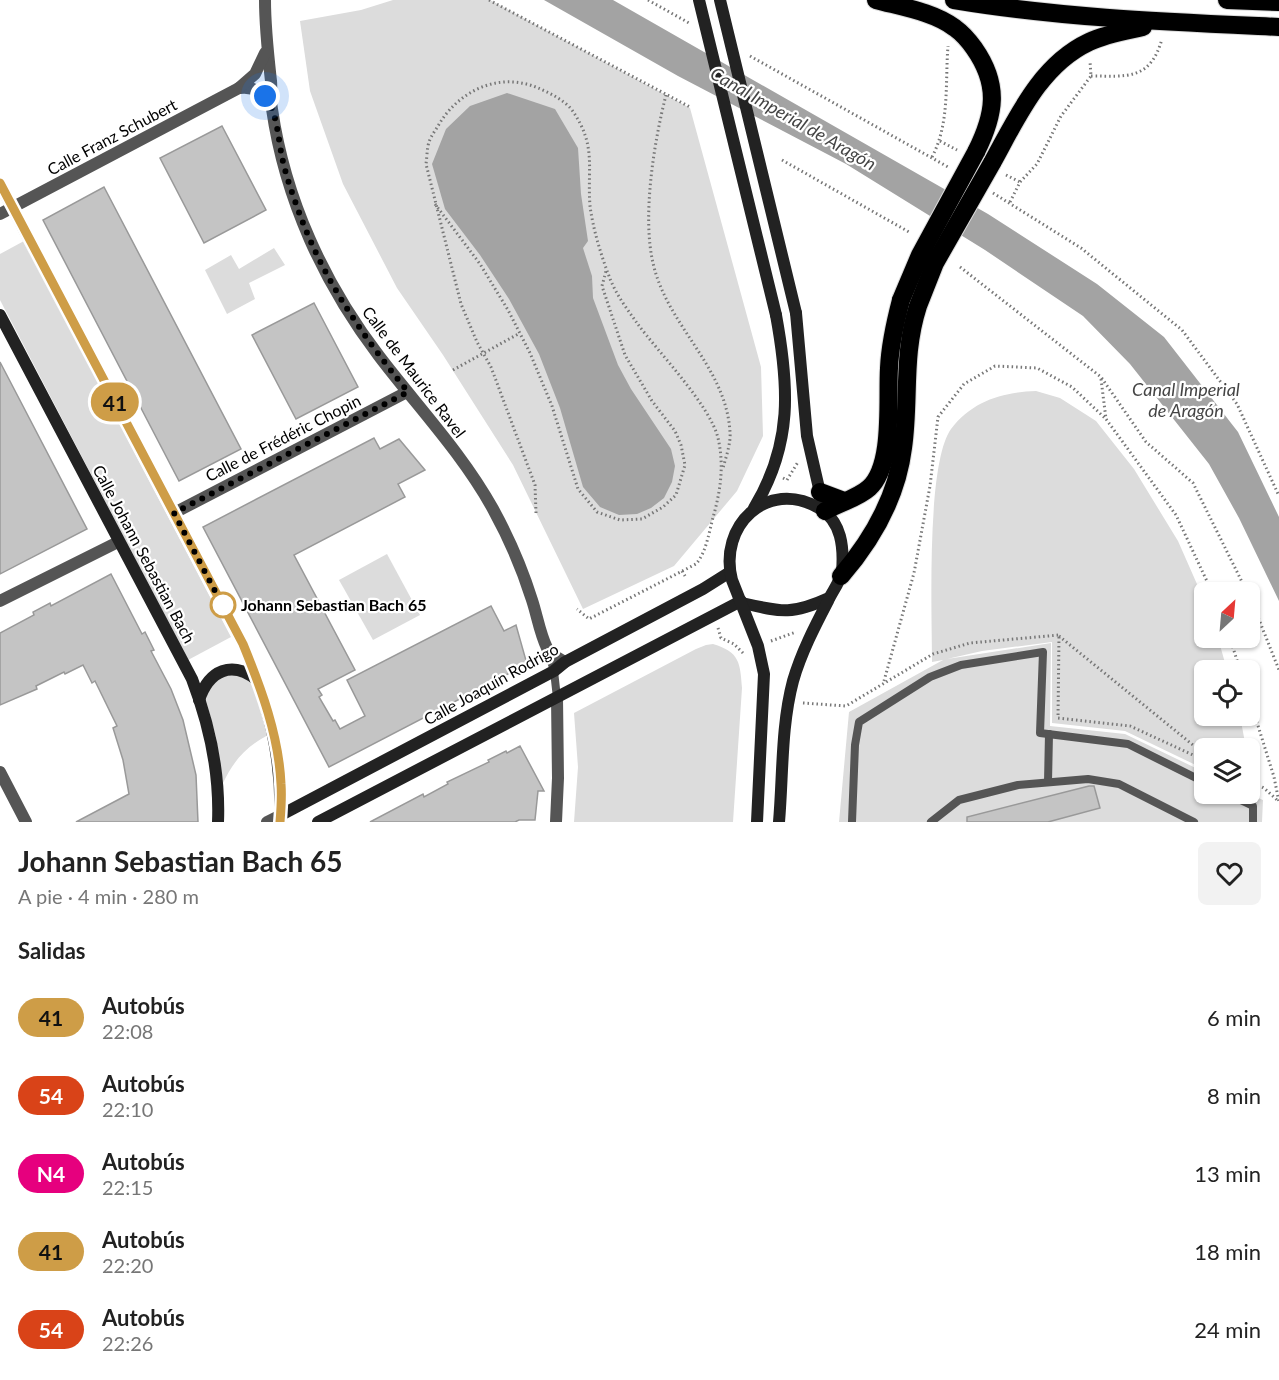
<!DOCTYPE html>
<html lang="es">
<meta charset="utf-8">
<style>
:root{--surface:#fff;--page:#f2f2f2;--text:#222;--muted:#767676}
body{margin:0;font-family:Lato,sans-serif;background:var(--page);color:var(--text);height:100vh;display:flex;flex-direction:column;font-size:22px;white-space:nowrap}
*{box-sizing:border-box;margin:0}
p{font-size:20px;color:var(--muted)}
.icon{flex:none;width:33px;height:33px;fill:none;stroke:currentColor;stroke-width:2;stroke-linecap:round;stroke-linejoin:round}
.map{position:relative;height:822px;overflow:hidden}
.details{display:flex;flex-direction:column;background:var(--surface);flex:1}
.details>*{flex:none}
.badge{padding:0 12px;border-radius:20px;font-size:21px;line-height:39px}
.needle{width:39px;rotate:26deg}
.controls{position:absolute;left:1194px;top:582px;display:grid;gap:12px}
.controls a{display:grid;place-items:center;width:66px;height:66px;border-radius:9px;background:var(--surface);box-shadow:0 2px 4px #0004;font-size:30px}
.you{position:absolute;width:30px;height:30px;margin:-15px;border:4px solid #fff;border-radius:50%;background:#1a73e8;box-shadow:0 0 0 9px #1a73e833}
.map>.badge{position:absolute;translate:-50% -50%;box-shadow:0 0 0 3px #fff}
h2{padding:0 18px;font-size:22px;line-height:54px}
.round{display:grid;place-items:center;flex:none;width:63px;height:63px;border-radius:9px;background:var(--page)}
.headline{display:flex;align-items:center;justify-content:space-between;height:102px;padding:0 18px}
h1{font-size:28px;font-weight:700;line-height:45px}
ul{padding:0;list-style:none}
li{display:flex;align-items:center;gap:18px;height:78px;padding:0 18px}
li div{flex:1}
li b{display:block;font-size:22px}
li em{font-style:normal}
li .badge{min-width:66px;font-weight:700;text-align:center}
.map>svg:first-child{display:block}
.green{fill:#dcdcdc}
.water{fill:#a3a3a3}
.building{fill:#c4c4c4;stroke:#999;stroke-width:1.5}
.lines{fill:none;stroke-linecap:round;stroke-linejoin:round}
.highway-casing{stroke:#dbdbdb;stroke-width:20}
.path{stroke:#777;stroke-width:3;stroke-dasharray:1.5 3;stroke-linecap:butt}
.lane{stroke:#555;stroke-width:8}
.street{stroke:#555;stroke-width:12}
.secondary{stroke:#222;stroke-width:12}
.highway{stroke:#000;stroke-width:18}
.highway-bridge-casing{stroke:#dbdbdb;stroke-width:20;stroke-linecap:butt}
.secondary-bridge{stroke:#222;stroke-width:12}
.highway-bridge{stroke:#000;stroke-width:18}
.line-casing{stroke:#fff;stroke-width:14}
.line{stroke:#ce9d47;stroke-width:9}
.walk{stroke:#000;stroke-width:6;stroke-dasharray:0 10.8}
.stop-dot{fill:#fff;stroke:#ce9d47;stroke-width:3}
.labels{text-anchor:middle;stroke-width:4.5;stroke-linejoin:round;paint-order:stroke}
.street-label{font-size:16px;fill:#000;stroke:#fff}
.stop-label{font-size:16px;font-weight:bold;fill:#000;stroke:#fff;text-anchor:start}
.water-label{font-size:18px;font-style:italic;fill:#444;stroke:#fff}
</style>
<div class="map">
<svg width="1279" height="822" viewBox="0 0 1279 822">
<rect width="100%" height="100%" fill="#fff"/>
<g class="green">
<polygon points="393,0 490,0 690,108 761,367 763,436 737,491 674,566 583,609 513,465 443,355 397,288 343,184 310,91 300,21 361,10"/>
<polygon points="24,241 231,637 188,660 0,300 0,254"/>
<polygon points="274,248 285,265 249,283 255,299 227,314 205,270 231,255 239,269"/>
<path d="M1036 391 1060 398 1096 421 1134 469 1178 541 1204 600V638H1218L1227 670H1204V716H1240L1246 748H1204V769L1125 731 1052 723V642L982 651 947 659 1051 643 1050 726 1125 734 1204 772V794H1249L1263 800 1262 822H839L849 712 943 660 932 662C932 614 926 464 951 429 972 401 1003 392 1036 391Z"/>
<polygon points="387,554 420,615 373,640 339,580"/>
<path d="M713 644C740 652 740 663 742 688L733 822H574L578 767 574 713 696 649 706 645Z"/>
<path d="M232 674 248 680 253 685 268 735C246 747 234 760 223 783L216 737 206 700C208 685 219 678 232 674Z"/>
</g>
<g class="water">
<polygon points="544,0 613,0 988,214 1097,284 1164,337 1238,432 1279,517 1279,601 1239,518 1209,464 1130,364 1083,316 985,250 846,164 678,76"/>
<polygon points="507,93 555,109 578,148 581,194 588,241 583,248 592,276 593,298 618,365 631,389 671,449 675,466 672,482 664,498 651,508 637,514 619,515 600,507 583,487 560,408 539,354 509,299 480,255 445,209 432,164 446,129 470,106"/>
</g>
<g class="building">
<polygon points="222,126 266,210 204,243 160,158"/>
<polygon points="104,187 241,449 179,481 43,220"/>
<polygon points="314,303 358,387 296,419 252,335"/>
<polygon points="0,362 87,529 0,574"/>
<polygon points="374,438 380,449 399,439 425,470 398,484 405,497 294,555 355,670 318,689 322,695 319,697 333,721 335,720 340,729 365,716 347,680 491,606 504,631 516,625 527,664 329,767 203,527"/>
<polygon points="111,574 142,634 145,632 154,650 151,651 171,689 183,720 196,775 198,822 76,822 129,794 123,760 113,728 117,726 95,681 92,683 83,665 65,674 64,672 36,686 37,689 0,705 0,633 34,615 33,612 50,603 51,606"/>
<polygon points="520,746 544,791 538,791 535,820 519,820 515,822 370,822 423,794 424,797 448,784 447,782 489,762 488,760 506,751 507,753"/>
<polygon points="1089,786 1094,786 1100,808 1048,822 967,822 967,817"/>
</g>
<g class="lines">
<g class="highway-casing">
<g id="highway">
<path d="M876 0C902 7 934 12 955 28 962 33 969 41 974 48 1000 85 995 114 976 152"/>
<path d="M954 0C1062 18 1170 22 1279 27"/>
<polyline points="1227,0 1279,2"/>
<path d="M992 163C1017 118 1040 65 1089 42 1106 34 1125 31 1143 27"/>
<polyline points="820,492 844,501"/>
<path d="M825 511C839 503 858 498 869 488 894 466 887 400 889 368 890 345 895 323 901 300"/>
<path d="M841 576C872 540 897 496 903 448 910 399 902 356 918 306"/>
</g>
</g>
<g class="path">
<polyline points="489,0 690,107"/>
<polyline points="648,0 689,23"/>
<polyline points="750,56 948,167"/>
<path d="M1091 76C1127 76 1150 81 1162 39"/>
<path d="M666 95C654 142 642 216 653 263 667 326 726 366 730 432 731 443 726 457 723 468"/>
<polyline points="940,141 957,150"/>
<path d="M932 157C950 123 945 83 948 46"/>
<polyline points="782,160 909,232"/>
<polyline points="1006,175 1020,182"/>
<polyline points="993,193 1081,248 1182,330 1237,404 1279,496"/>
<polyline points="1010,202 1020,182 1037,164 1061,116 1091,76 1090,61"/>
<polyline points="435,204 480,264 508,310 530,353 552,406 578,489 597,512 620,520 642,519 663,507 676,495 685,465 681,445 675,431 652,401 625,355 602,286 606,271"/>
<polyline points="960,267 1101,377 1146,442 1193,483 1247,592"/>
<polyline points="453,370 520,333"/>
<polyline points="1101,379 1106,419 1176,515 1212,592"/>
<polyline points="783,478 787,480 798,462"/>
<path d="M536 513 535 485 491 367 477 342 461 304 426 164C427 157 427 148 429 142 431 136 435 131 438 126 458 91 499 71 538 88 550 93 564 100 572 110 597 146 587 167 590 206 593 229 601 255 609 276 615 293 627 309 637 323 658 352 710 405 718 438 724 464 721 488 714 514 709 531 707 551 696 564L589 619 577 609"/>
<polyline points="682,571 685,576"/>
<polyline points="1250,597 1279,670"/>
<polyline points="718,628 721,638 734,644 743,653"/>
<polyline points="1059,636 1204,754"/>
<polyline points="1230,638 1240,670"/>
<polyline points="771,641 796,632"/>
<polyline points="884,681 914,573 930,486 938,417 964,384 995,366 1037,368 1072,387 1106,419"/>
<polyline points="1250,700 1274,777 1279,802"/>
<polyline points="803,703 846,706 933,654 970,643 1059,635 1058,718 1130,726 1204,760"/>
<polyline points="1250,781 1264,788 1277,800"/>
</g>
<g class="lane">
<polyline points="548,651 554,671 557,698"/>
<polyline points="1048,782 1049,734"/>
<polyline points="1228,794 1253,806 1253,822"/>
<polyline points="852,822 855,745 859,722 930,677 961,665 1043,652 1040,733 1128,744 1204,782"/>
<polyline points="931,822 959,800 1018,785 1088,779 1119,784 1194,822"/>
</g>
<g class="street">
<path d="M265 0C265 28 268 54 271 81 272 90 270 100 272 109 285 199 324 284 379 356 417 406 462 453 493 509 509 538 522 568 532 600 537 615 540 634 547 648 551 655 558 658 565 662"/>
<path d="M239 88C254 86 264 92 271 106"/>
<polyline points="0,214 239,88 255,74 265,53"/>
<polyline points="174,513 407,392"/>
<polyline points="0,601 118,542"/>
<polyline points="0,772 26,822"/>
<polyline points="267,822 281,815"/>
<polyline points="556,822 558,778 557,698"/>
</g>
<g class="secondary">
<path d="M0 184 243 644C268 702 283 758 280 822"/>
<polyline points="796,313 807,436 821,497"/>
<path d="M0 315 192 679C210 726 220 772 218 822"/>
<path d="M754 508C793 444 789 386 776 315"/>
<path d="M742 603C782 612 792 615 829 598"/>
<path d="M199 700C209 670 232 660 257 680"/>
<polyline points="281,815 554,671 565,662 703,589 730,572"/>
<polyline points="318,822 741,601"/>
<path d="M757 822 764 674 758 646 732 580C718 526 767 478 819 508 842 521 844 548 842 572 840 582 832 592 828 601 815 626 801 653 793 681 781 726 783 776 779 822"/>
</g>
<use href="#highway" class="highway"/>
<g class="highway-bridge-casing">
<g id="highway-bridge">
<polyline points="901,300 920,255 976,152"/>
<polyline points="918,306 935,263 992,163"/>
</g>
</g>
<g class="secondary-bridge">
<polyline points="699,0 776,315"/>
<polyline points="720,0 796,313"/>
</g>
<use href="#highway-bridge" class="highway-bridge"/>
</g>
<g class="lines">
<g class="line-casing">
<path id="line" d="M0 183 243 644C261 688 279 736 281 784 282 797 281 810 280 822"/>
</g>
<use href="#line" class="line"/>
<path class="walk" d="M223 605 226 612 174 513 408 392C359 331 320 275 295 201 290 187 285 172 282 157 278 138 277 111 265 96"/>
</g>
<circle class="stop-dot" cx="223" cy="605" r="12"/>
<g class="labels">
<g class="street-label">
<text transform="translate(112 137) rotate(-28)" y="6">Calle Franz Schubert</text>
<text transform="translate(414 372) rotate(53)" y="6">Calle de Maurice Ravel</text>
<text transform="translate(283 438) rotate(-27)" y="6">Calle de Frédéric Chopin</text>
<text transform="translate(144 554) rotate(62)" y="6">Calle Johann Sebastian Bach</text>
<text transform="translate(491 684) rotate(-29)" y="6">Calle Joaquín Rodrigo</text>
</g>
<g class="stop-label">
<text x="241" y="611">Johann Sebastian Bach 65</text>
</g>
<g class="water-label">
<text transform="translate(793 119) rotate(30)" y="6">Canal Imperial de Aragón</text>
<text x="1186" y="396">Canal Imperial<tspan x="1186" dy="21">de Aragón</tspan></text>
</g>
</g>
</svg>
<div class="controls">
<a><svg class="needle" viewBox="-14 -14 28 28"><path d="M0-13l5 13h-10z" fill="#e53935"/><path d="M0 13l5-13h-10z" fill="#767676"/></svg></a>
<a><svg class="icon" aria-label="locate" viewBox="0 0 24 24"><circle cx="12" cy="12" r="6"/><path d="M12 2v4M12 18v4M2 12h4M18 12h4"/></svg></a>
<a><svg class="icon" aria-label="layers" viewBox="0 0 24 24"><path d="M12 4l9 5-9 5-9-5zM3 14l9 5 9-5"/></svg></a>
</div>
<div class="you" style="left:265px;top:96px"></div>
<b class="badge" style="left:115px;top:402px;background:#ce9d47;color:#111">41</b>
</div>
<section class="details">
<div class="headline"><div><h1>Johann Sebastian Bach 65</h1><p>A pie · 4 min · 280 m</p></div><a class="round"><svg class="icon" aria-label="heart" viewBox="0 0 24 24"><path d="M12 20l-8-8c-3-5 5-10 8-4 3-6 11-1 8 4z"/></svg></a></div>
<h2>Salidas</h2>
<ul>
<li><span class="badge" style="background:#ce9d47;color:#111">41</span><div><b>Autobús</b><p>22:08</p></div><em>6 min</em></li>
<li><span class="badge" style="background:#d94318;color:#fff">54</span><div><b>Autobús</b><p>22:10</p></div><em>8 min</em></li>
<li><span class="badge" style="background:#e6007e;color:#fff">N4</span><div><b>Autobús</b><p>22:15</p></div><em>13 min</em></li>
<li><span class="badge" style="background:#ce9d47;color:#111">41</span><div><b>Autobús</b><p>22:20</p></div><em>18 min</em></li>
<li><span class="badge" style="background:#d94318;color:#fff">54</span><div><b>Autobús</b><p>22:26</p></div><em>24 min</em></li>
</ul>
</section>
